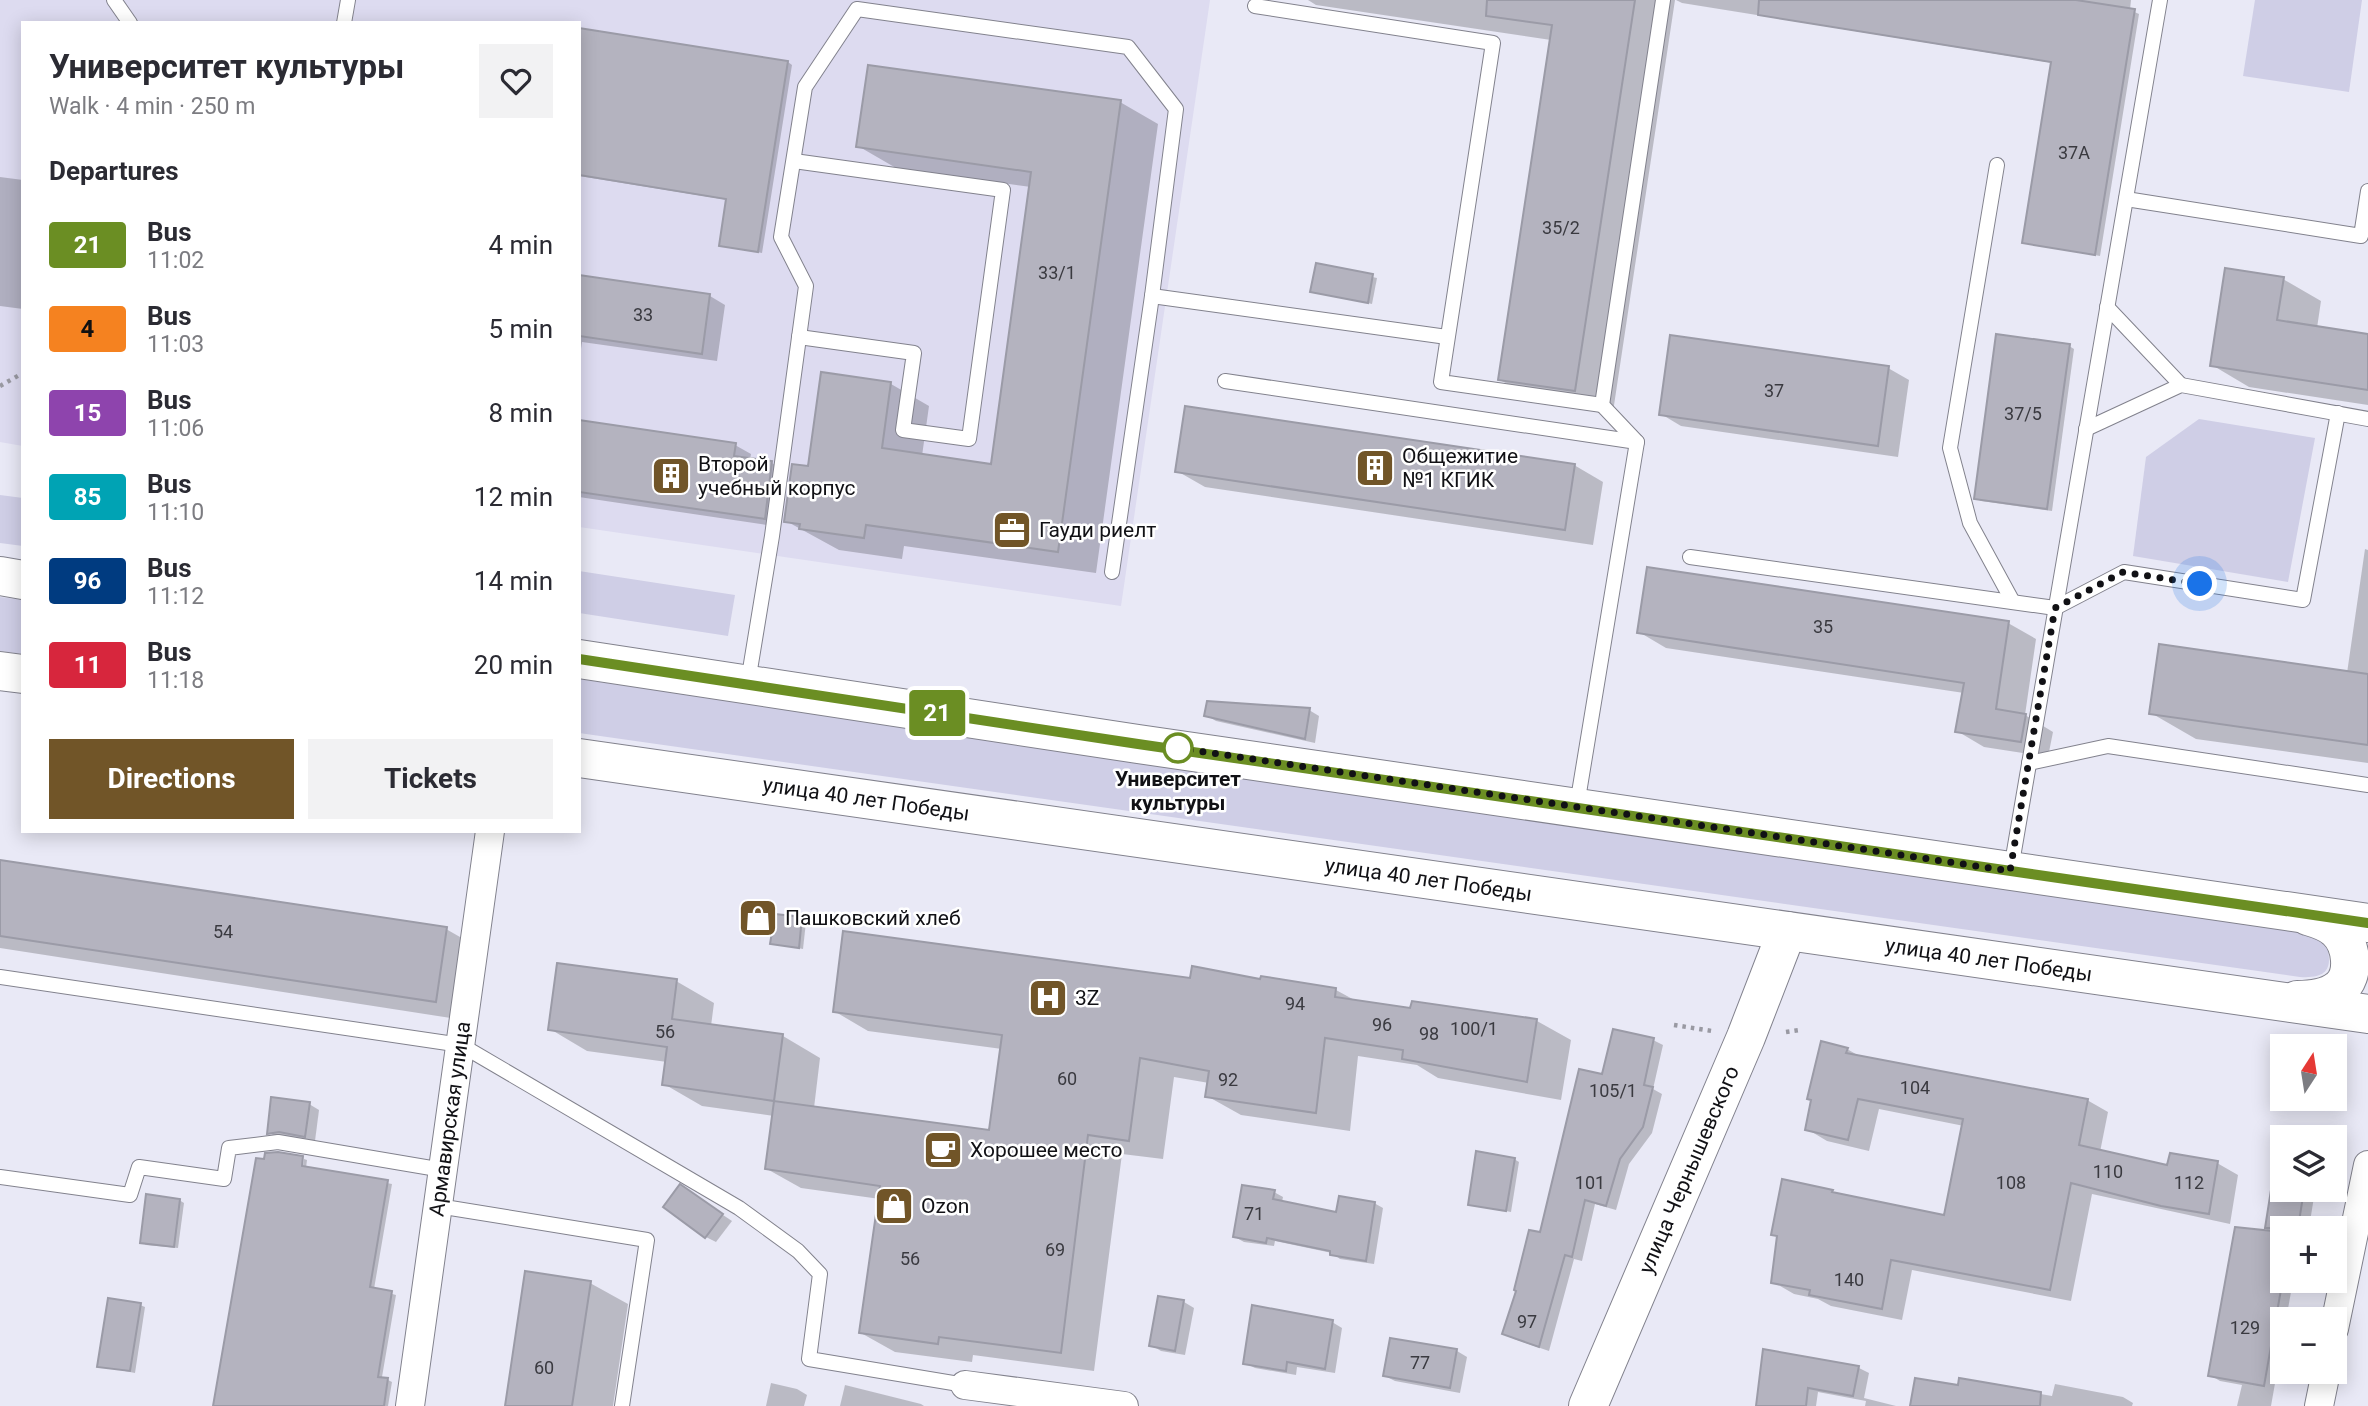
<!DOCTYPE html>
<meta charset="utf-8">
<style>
:root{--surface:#fff;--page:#f2f2f3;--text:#2b2b33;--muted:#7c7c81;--accent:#715528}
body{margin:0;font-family:Roboto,sans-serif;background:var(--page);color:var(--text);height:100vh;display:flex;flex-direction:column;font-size:26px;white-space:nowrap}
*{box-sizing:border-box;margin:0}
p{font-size:23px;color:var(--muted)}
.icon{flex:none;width:38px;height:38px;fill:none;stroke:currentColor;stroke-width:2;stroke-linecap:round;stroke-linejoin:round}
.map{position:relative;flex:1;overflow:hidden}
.panel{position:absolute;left:21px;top:21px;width:560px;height:812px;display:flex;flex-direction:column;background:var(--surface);border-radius:0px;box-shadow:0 4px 18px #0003}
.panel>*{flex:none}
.badge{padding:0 14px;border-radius:5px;font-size:24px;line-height:46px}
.needle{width:46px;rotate:12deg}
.controls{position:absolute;left:2270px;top:1034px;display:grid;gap:14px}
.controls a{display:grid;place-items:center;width:77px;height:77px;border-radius:0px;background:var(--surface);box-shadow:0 4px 18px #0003;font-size:35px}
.you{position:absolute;width:35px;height:35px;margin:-18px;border:5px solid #fff;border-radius:50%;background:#1a73e8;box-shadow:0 0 0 10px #1a73e833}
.map>.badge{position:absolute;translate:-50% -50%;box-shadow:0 0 0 4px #fff}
h2{padding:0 28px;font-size:26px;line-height:63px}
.round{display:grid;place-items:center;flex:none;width:74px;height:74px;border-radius:0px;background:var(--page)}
.head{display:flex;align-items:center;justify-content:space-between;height:119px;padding:0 28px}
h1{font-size:33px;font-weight:700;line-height:52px}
.primary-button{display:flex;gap:14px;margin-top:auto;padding:14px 28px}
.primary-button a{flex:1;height:80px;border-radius:0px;background:var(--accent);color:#fff;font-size:28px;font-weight:700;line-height:80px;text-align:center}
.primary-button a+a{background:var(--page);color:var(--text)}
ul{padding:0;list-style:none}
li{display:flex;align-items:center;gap:21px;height:84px;padding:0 28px}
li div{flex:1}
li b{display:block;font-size:26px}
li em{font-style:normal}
li .badge{min-width:77px;font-weight:700;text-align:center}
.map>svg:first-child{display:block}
.built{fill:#dddbf0}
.green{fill:#cfcee6}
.shadow{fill:#0003}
.building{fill:#b4b3bf;stroke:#9b9ba7;stroke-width:2}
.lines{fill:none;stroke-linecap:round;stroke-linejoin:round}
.lane-casing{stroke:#82828d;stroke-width:16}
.street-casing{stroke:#82828d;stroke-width:30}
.secondary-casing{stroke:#82828d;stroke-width:40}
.path{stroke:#9999a2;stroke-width:4.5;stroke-dasharray:3.5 5;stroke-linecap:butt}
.lane{stroke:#fff;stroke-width:14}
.street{stroke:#fff;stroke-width:28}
.secondary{stroke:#fff;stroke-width:38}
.line-casing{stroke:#fff;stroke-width:16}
.line{stroke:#6b8e23;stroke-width:10}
.walk{stroke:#111115;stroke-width:7;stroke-dasharray:0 12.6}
.stop-dot{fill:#fff;stroke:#6b8e23;stroke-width:3.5}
.labels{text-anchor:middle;stroke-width:5;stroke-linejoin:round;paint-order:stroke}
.number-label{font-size:18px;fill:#3a3a40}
.poi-label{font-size:21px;fill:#111115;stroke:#fff;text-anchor:start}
.stop-label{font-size:21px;font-weight:bold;fill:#111115;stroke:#fff}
.street-label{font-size:21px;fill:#111115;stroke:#fff}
</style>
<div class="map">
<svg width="2368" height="1406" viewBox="0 0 2368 1406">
<rect width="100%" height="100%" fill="#e9e9f6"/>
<polygon class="built" points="0,0 1210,0 1121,606 579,527 579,23 23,23 23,446 0,442"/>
<g class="green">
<polygon points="2255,0 2362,0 2349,92 2243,76"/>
<polygon points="2199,419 2315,438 2288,582 2133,556 2146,457"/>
<polygon points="0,495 23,498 23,546 0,543"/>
<polygon points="579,571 735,595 728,636 579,613"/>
<polygon points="0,597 23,600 23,654 0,651"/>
<path d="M579 679 2306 929 2325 939C2333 965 2331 979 2300 977L579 733Z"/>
</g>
<g class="shadow">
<polygon points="1308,0 1675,0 1613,412 1538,401 1500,380 1551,40 1316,5"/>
<polygon points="1676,0 2131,0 2130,10 2139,14 2100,256 2024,242 2053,63 1682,3"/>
<polygon points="579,29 788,62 792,65 762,253 721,245 728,200 579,176"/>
<polygon points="1120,102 1158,124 1096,573 904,546 902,559 839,550 786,521 810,468 891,384 929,406 922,456 992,466 1031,187 896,168 858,146"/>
<polygon points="0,177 23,180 23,309 0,306"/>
<polygon points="1318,265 1377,278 1372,304 1312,291"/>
<polygon points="579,277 710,296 725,305 717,361 582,342 579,363"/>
<polygon points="2283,279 2321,301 2317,328 2368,336 2368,405 2249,387 2212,365"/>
<polygon points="2069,346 2074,349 2052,511 1981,501 1975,498"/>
<polygon points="1888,368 1909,380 1898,457 1681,426 1661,414"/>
<polygon points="579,422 735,445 751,454 750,460 772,463 787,472 780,527 579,497"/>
<polygon points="1574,465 1603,482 1593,545 1205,487 1177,471"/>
<polygon points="2365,549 2368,550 2368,763 2196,739 2151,713 2347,673"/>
<polygon points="2008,623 2036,639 2025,715 2053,732 2048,757 1984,747 1957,731 1964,693 1666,648 1639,632"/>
<polygon points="1309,710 1319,716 1315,743 1216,721 1206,715"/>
<polygon points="0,862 446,929 481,949 470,1021 0,948"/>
<polygon points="801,919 806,922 803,949 772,943"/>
<polygon points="1262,978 1336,990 1358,1002 1412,1010 1413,1003 1537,1021 1571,1040 1561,1100 1438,1078 1417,1065 1358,1056 1350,1131 1241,1115 1207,1096 1209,1083 1174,1077 1163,1159 1122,1154 1094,1371 973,1355 972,1362 895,1352 861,1333 880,1199 801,1188 767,1169 774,1116 702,1106 664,1084 667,1062 587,1051 550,1029 676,981 714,1003 711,1026 783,1036 820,1058 814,1108 990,1132 1002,1049 868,1031 834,1011 1192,980 1262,981"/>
<polygon points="1653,1040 1663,1045 1653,1089 1662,1094 1652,1133 1629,1164 1616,1210 1595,1204 1582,1261 1574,1259 1549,1351 1514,1339 1505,1333 1541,1234"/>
<polygon points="1847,1049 1861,1057 2087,1100 2108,1112 2100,1152 2169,1168 2217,1163 2238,1175 2230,1224 2092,1194 2071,1301 1912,1270 1902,1320 1831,1306 1818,1299 1794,1294 1773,1282 1779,1237 1773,1234 1832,1192 1838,1195 1946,1217 1964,1126 1879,1109 1869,1151 1827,1141 1807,1129"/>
<polygon points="309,1104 319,1110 315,1141 279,1138 269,1133"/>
<polygon points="304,1159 307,1160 306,1168 392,1184 374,1289 396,1295 382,1377 392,1382 388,1406 215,1406 302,1174"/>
<polygon points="1514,1159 1519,1162 1511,1212 1470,1204"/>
<polygon points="2273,1186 2282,1187 2282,1190 2304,1191 2314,1197 2309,1228 2282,1228 2282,1281 2293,1281 2286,1320 2282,1320 2282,1344 2271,1406 2237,1406 2242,1385 2220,1381 2210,1375 2266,1232"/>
<polygon points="1274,1192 1283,1197 1282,1202 1338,1214 1374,1203 1383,1208 1374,1264 1340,1259 1332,1253 1275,1241 1274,1246 1244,1242 1235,1237"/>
<polygon points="690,1193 732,1221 716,1242 706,1237"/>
<polygon points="179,1200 184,1203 178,1248 146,1245 142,1242"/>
<polygon points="590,1283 628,1304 613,1406 506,1406"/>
<polygon points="1159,1298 1184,1302 1194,1308 1185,1355 1161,1351 1151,1345"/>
<polygon points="140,1305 145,1307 135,1373 99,1366"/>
<polygon points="1332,1322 1342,1328 1335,1373 1297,1367 1296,1375 1255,1368 1245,1363"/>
<polygon points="1457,1351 1467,1357 1460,1393 1395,1381 1385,1376"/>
<polygon points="1859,1368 1869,1373 1864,1398 1896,1406 1865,1406 1866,1401 1818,1392 1816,1406 1758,1406"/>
<polygon points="1960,1380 2052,1396 2055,1384 2123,1397 2133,1403 2132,1406 1912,1406 1959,1387"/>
<polygon points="771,1383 797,1389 807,1395 804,1406 766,1406"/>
<polygon points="845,1385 921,1404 924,1406 840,1406"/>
</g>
<g class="building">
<polygon points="1487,0 1635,0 1575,391 1498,380 1552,25 1486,16"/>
<polygon points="1759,0 2076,0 2135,9 2095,255 2022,243 2051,62 1758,15"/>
<polygon points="579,28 788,61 758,252 719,246 726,199 579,175"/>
<polygon points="868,65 1121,100 1058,552 866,525 864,538 799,529 800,524 784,522 792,464 808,466 821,372 891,382 882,448 991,464 1031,172 856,147"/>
<polygon points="1316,263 1373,274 1368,303 1310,292"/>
<polygon points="2225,268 2284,277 2277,320 2368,334 2368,390 2210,366"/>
<polygon points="579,275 710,294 702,354 579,336"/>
<polygon points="1996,334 2070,344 2047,509 1974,499"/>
<polygon points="1670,335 1889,366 1878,446 1659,415"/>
<polygon points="1185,406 1575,464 1565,530 1175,472"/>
<polygon points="579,420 736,443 734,456 772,461 765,519 579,492"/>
<polygon points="1647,567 2009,621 1996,709 2026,714 2021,742 1955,732 1964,683 1637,633"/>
<polygon points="2159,644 2368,674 2368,745 2149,714"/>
<polygon points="1207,701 1310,708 1305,739 1204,716"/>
<polygon points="0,860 447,927 436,1002 0,936"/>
<polygon points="775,914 802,917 799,948 770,944"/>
<polygon points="843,931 1190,978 1192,966 1260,979 1261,976 1336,988 1335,997 1410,1008 1412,1001 1537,1019 1527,1082 1402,1059 1403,1050 1325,1038 1316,1113 1205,1097 1209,1071 1140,1058 1129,1141 1088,1135 1061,1353 939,1337 938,1344 859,1333 880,1186 765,1169 774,1101 989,1130 1002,1035 833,1012"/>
<polygon points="557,963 677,979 672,1019 783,1034 774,1101 662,1085 667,1047 548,1030"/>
<polygon points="1613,1029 1654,1038 1644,1085 1653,1087 1643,1127 1620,1159 1606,1206 1585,1200 1572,1257 1565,1255 1539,1347 1502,1334 1516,1291 1514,1290 1529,1230 1540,1232 1579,1069 1602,1074"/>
<polygon points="1821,1041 1848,1048 1846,1053 2088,1099 2079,1145 2167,1165 2170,1153 2218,1161 2209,1214 2161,1206 2071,1183 2050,1290 1891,1260 1882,1309 1809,1295 1810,1290 1771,1283 1777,1236 1771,1235 1782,1179 1833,1190 1832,1192 1944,1215 1963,1119 1858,1099 1848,1140 1805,1130 1811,1100 1807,1099"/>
<polygon points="271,1097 310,1102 305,1137 279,1132 267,1134"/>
<polygon points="1476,1151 1515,1158 1506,1211 1468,1205"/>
<polygon points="278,1152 303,1156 302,1166 388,1180 370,1287 392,1291 378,1377 388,1378 384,1406 213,1406 256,1158 264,1159 265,1153"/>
<polygon points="680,1184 723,1214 705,1238 663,1207"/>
<polygon points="1242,1185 1275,1190 1273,1199 1336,1212 1339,1196 1375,1202 1366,1261 1330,1255 1330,1251 1267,1238 1266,1243 1233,1237"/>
<polygon points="2271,1190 2304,1190 2298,1228 2265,1228"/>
<polygon points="146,1194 180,1199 174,1247 140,1243"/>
<polygon points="2235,1227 2282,1232 2282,1284 2264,1386 2208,1376"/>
<polygon points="525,1271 591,1281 572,1406 505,1406"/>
<polygon points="1158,1296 1184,1300 1175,1351 1149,1346"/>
<polygon points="108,1298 141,1303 130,1371 97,1367"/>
<polygon points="1252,1305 1333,1320 1325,1369 1287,1362 1286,1371 1243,1364"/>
<polygon points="1390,1338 1457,1349 1450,1388 1383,1376"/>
<polygon points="1763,1349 1859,1366 1853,1396 1808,1388 1806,1406 1756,1406"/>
<polygon points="1915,1378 1958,1385 1959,1378 2041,1392 2040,1406 1910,1406"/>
</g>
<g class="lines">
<g class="lane-casing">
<g id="lane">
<polyline points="114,0 130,23"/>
<polyline points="1255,6 1493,43 1441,382 1602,405"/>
<polyline points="344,23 348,0"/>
<polyline points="794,161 1003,190 969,439 903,430 914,353 799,337"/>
<polyline points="1997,165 1950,448 1970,523 2013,602"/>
<polyline points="2126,199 2361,236 2368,191"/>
<polyline points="1152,296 1447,337"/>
<polyline points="2107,307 2181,385"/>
<polyline points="1225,381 1637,442"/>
<polyline points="2086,429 2181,385 2368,419"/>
<polyline points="1690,557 2055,608 2124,572 2303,600 2338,413"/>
<polyline points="748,682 772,536 806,286 781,237 805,87 857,9 1128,47 1176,109 1152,296 1112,572"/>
<polyline points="2029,763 2108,746 2368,785"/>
<polyline points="1577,805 1637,442 1602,405 1663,0"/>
<polyline points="2011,869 2160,0"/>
<polyline points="0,977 461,1045 739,1208 798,1251 820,1274 809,1359 965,1385"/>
<polyline points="0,1177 130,1195 139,1167 224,1179 229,1148 278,1142 443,1170"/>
<polyline points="438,1206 647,1240 622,1406"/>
</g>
</g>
<g class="street-casing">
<g id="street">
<polyline points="2334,1329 2368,1165"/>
<polyline points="965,1385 1124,1406"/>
<path id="s1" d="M410 1406 490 831"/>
<polyline points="2319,1406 2326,1372"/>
</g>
</g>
<g class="secondary-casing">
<g id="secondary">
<polyline points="0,576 23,580"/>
<polyline points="579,659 1138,744 2368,923"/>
<polyline points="0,671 23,674"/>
<path id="s2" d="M579 758 2368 1014"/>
<path d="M2297 1000C2311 1000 2328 998 2339 989 2356 976 2352 944 2337 930 2329 922 2318 919 2308 916"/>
<path id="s3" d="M1588 1406 1746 1037 1787 931"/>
</g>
</g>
<g class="path">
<polyline points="0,386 23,373"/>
<polyline points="1674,1025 1712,1031"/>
<polyline points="1786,1032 1799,1030"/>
</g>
<use href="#lane" class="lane"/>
<use href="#street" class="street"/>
<use href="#secondary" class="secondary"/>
</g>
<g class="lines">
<g class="line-casing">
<polyline id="line" points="579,659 1138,744 2368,923"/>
</g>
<use href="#line" class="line"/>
<polyline class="walk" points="1178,748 2010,871 2055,608 2123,572 2200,584"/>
</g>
<defs>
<g id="building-square" transform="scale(2.0125)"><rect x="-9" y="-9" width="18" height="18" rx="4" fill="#715528" stroke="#fff"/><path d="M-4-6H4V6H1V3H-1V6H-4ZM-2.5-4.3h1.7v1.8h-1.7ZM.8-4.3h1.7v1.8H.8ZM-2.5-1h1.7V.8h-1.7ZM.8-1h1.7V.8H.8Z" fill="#fff"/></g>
<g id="office-square" transform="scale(2.0125)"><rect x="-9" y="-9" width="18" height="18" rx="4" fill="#715528" stroke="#fff"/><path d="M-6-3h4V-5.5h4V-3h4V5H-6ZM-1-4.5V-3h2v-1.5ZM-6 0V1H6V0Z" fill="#fff"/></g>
<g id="shop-square" transform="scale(2.0125)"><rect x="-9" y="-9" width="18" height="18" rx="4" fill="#715528" stroke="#fff"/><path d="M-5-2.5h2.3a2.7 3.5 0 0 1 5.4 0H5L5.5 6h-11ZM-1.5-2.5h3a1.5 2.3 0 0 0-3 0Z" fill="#fff"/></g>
<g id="hospital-square" transform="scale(2.0125)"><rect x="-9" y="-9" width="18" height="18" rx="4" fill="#715528" stroke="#fff"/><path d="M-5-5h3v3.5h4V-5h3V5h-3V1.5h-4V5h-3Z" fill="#fff"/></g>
<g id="cafe-square" transform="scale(2.0125)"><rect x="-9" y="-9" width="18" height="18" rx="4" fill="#715528" stroke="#fff"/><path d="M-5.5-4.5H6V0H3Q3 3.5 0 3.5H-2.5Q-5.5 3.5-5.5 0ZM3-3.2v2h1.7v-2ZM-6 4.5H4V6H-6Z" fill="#fff"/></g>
</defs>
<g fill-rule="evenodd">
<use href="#building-square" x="1375" y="468"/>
<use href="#building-square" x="671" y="476"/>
<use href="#office-square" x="1012" y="530"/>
<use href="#shop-square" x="758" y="918"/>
<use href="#hospital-square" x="1048" y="998"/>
<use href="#cafe-square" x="943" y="1150"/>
<use href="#shop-square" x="894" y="1206"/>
</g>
<circle class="stop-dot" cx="1178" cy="748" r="14"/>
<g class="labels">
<g class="number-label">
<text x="2074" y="159">37А</text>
<text x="1561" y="234">35/2</text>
<text x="1057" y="279">33/1</text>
<text x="643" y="321">33</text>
<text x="1774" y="397">37</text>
<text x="2023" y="420">37/5</text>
<text x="1823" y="633">35</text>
<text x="223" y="938">54</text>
<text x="1295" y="1010">94</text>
<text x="1382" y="1031">96</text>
<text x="1474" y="1035">100/1</text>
<text x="665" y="1038">56</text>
<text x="1429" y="1040">98</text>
<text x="1067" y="1085">60</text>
<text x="1228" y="1086">92</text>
<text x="1915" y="1094">104</text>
<text x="1613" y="1097">105/1</text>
<text x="2108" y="1178">110</text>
<text x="1590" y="1189">101</text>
<text x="2011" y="1189">108</text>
<text x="2189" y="1189">112</text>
<text x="1254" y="1220">71</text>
<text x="1055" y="1256">69</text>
<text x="910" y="1265">56</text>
<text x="1849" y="1286">140</text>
<text x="1527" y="1328">97</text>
<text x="2245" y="1334">129</text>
<text x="1420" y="1369">77</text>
<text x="544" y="1374">60</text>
</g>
<g class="poi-label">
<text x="1402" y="463">Общежитие<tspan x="1402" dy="24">№1 КГИК</tspan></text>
<text x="698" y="471">Второй<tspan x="698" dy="24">учебный корпус</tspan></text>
<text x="1039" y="537">Гауди риелт</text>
<text x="785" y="925">Пашковский хлеб</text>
<text x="1075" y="1005">3Z</text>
<text x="970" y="1157">Хорошее место</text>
<text x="921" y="1213">Ozon</text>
</g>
<g class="stop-label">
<text x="1178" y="786">Университет<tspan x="1178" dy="24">культуры</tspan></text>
</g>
<g class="street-label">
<text dy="7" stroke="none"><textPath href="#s2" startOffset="290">улица 40 лет Победы</textPath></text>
<text dy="7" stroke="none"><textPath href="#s2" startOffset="858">улица 40 лет Победы</textPath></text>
<text dy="7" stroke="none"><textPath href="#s2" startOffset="1424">улица 40 лет Победы</textPath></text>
<text dy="7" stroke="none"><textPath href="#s1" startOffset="290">Армавирская улица</textPath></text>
<text dy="7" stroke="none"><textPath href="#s3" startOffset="257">улица Чернышевского</textPath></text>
</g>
</g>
</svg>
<div class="controls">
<a><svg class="needle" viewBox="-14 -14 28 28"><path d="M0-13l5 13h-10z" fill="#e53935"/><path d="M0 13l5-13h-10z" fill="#7c7c81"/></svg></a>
<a><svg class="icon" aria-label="layers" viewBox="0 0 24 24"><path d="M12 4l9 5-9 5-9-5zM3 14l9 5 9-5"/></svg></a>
<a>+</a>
<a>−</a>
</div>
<div class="you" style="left:2200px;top:584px"></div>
<b class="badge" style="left:937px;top:713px;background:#6b8e23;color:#fff">21</b>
<section class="panel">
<div class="head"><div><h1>Университет культуры</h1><p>Walk · 4 min · 250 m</p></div><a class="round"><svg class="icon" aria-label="heart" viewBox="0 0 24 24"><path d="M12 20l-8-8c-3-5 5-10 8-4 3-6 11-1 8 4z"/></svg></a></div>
<h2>Departures</h2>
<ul>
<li><span class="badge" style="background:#6b8e23;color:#fff">21</span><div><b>Bus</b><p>11:02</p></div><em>4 min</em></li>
<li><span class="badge" style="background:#f58220;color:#111">4</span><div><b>Bus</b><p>11:03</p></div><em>5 min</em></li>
<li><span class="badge" style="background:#8e44ad;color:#fff">15</span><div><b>Bus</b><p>11:06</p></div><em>8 min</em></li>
<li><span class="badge" style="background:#00a3b4;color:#fff">85</span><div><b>Bus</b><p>11:10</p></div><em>12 min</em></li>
<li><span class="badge" style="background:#003b80;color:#fff">96</span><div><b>Bus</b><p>11:12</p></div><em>14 min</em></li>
<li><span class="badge" style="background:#d7263d;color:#fff">11</span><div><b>Bus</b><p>11:18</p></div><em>20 min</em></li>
</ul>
<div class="primary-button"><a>Directions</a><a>Tickets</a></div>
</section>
</div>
